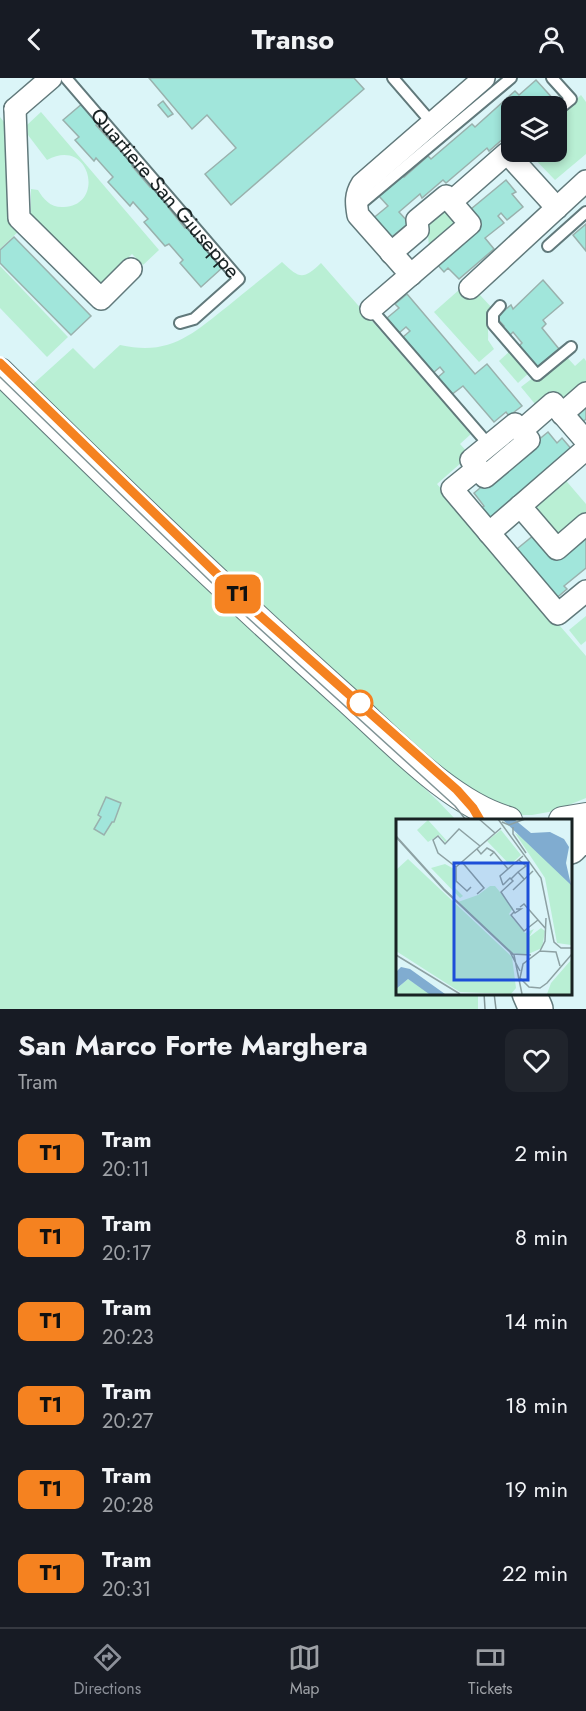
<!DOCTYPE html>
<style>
:root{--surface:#171b24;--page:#20242c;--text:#f1f3f6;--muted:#9ea1a6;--line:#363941;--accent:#8c9099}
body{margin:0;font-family:Jost,sans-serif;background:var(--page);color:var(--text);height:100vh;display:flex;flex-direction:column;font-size:22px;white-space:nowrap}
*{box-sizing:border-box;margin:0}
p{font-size:20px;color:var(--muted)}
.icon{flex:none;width:33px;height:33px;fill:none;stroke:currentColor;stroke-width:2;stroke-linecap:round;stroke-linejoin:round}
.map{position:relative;height:931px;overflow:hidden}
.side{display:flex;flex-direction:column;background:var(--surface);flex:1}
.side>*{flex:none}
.badge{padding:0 12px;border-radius:9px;font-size:21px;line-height:39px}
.fabs{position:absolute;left:501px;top:18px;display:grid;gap:12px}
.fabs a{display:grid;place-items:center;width:66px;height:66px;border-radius:12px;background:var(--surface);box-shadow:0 3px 9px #0003;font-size:30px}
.map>.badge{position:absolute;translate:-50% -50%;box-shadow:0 0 0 3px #fff}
.round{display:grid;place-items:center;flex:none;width:63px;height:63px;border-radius:12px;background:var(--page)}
.overview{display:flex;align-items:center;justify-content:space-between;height:102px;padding:0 18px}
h1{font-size:28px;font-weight:700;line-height:45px}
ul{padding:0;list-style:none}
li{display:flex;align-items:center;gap:18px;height:84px;padding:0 18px}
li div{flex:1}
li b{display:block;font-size:22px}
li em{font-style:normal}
li .badge{min-width:66px;font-weight:700;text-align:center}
header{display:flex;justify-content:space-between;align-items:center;height:78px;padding:0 18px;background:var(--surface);font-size:27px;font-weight:700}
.dock{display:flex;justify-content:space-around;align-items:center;height:84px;border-top:2px solid var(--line);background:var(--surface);font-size:16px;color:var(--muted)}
.dock a{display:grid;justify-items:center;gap:3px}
.dock .on{color:var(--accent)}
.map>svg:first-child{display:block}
.green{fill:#b9efd4}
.building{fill:#a1e6db;stroke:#99b1ad;stroke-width:1.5}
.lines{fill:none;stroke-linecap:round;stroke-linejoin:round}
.service-casing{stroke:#61797b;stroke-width:14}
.minor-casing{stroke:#61797b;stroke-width:24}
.tertiary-casing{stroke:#61797b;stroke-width:28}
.primary-casing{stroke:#61797b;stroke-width:36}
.service{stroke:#fff;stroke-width:10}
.minor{stroke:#fff;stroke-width:21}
.tertiary{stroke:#fff;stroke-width:26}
.primary{stroke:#fff;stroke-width:33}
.tram{stroke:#819496;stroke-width:1.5}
.line-casing{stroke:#fff;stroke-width:14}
.line{stroke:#f58220;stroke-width:9}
.stop-dot{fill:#fff;stroke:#f58220;stroke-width:3}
.labels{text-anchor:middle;stroke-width:4.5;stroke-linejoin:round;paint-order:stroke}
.street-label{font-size:21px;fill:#182223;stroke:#fff}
.inset-road{fill:none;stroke:#8da1a3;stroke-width:1.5}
.view{fill:#1d4ed8;fill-opacity:0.15;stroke:#1d4ed8;stroke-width:3}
.inset-edge{fill:none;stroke:#182223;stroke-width:3}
</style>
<header><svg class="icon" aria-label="back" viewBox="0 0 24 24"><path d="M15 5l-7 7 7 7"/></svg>Transo<svg class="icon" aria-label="person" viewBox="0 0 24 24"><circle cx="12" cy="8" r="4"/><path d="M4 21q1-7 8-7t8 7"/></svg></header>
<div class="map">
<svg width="586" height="931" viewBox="0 0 586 931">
<rect width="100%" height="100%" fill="#dbf5f8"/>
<g class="green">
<polygon points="581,17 586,24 586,76 555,102 528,74 556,74 557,39"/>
<path d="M41 34 159 172 143 187 132 176 101 207 31 136V111L38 112C44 122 51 130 64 129 106 127 90 58 47 82L28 57 27 47Z"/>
<polygon points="0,39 12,54 23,149 0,171"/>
<polygon points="448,126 464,144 429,169 427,144"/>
<path d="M282 184C300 201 303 202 321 185L471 356 460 366 470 377 437 406 586 578V720L554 733 532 737H519L472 720 260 530 31 308 73 270 94 291 120 267C170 278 191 257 228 228 246 213 264 199 282 184Z"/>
<polygon points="0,188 68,259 47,279 0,230"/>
<path d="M468 204 492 230C485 238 489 252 488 262L494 271 479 284 434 234Z"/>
<polygon points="511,272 530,294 518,305 499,283"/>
<polygon points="564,276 575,288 584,280 586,283 586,311 564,330 550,313 535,326 521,309"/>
<polygon points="0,310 438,723 456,742 397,742 397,915 478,915 478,931 0,931"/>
<polygon points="562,398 586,426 586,441 558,466 526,429"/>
<polygon points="586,538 586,563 581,567 569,552"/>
</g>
<g class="building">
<polygon points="149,0 354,0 364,11 231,127 205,96 236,70 207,37 192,51"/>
<polygon points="536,2 555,23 548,28 512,28 512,53 489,73 487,70 446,105 443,102 422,120 420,116 399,134 409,145 388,162 371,142 388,128 378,117 402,96 404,99 428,78 431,81 472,46 475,49 515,13 519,17"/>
<polygon points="163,23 173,36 168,39 158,27"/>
<polygon points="83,25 100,44 96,47 115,68 118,65 137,86 132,88 150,109 154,106 172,127 168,129 185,150 190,147 208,169 204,170 222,190 201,209 180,185 183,182 169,166 165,168 144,144 148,141 133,124 130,128 108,104 113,99 96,80 94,83 75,62 79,59 63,42"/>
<polygon points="506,102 516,114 512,116 523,129 507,142 501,135 498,138 504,145 485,160 494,171 459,201 448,190 444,194 434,183 465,136"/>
<polygon points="586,146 586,173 573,157"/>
<polygon points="14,159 91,238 71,257 0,185 0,172"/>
<polygon points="543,202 563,225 543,242 546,246 542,250 559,271 538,289 519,268 522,265 513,254 508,259 500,250 504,248 496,239 511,227 513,231"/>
<polygon points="407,216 475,296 487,286 522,328 509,338 506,334 494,344 463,308 451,317 437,300 444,294 440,289 433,295 403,259 410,253 406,249 399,255 387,240 399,230 395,226"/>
<polygon points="586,325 586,341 583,344 574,334"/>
<polygon points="548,354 557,365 562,360 573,373 490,442 480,431 484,428 474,415"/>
<polygon points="534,457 586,457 586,490 564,508 567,511 553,523 512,475"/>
<polygon points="106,719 121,725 114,744 112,744 104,757 94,751 101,739 98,737"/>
</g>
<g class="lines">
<g class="service-casing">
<g id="service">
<path id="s1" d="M66 0 239 201 194 241 180 245"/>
<polyline points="393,0 432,45"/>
<polyline points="552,0 571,21 556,33"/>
<polyline points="357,129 511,0"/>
<polyline points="548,168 586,134"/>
<polyline points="500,228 493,236 493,246 537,297 571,269"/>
<polyline points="371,231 489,367"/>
</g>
</g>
<g class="minor-casing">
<g id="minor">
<polyline points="15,31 19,140 101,221 131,191"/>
<polyline points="15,31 51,0"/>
<polyline points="451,124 507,75 557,130"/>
<path d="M411 197 358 137C356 125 355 117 362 106L484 0"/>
<polyline points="470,210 586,103"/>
<polyline points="371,231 470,146 446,118 417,142 418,152 391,175"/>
<polyline points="562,336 586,315"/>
<polygon points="515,346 529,362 485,399 471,382"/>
<polyline points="521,353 553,325 586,363"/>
<polyline points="478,390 452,411 558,536 586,513"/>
<polyline points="520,428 557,471 586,446"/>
<polyline points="489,455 586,371"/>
</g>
</g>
<g class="tertiary-casing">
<g id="tertiary">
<path d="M0 293C112 404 226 513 343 618 389 659 450 726 509 742"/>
<polyline points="562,742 586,738"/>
</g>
</g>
<g class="primary-casing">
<g id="primary">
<polyline points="570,769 586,753"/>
<polyline points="529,915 536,931"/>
</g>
</g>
<use href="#service" class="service"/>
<use href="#minor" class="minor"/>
<use href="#tertiary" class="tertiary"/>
<use href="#primary" class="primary"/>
<g class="tram">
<polyline points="0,285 255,533 457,712 480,742"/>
<polyline points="0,299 248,540 455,728 466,742"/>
<polyline points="484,915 485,931"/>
<polyline points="494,915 496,931"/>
</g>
</g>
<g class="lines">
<g class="line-casing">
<polyline id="line" points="0,285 255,533 457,712 473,730 480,742"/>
</g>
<use href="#line" class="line"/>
</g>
<circle class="stop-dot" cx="360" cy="625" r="12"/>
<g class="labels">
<g class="street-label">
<text dy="7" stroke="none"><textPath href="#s1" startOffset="152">Quartiere San Giuseppe</textPath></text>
</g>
</g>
<g transform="translate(396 741)">
<rect width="176" height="176" fill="#dbf5f8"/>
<path d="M32 1 51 22 49 23 43 16 32 23 21 11ZM105 11 125 36 114 46 91 22ZM119 14 133 22 175 66V126L161 124 149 59ZM12 40 116 138 120 169 115 175 64 173 0 132V51ZM49 45 60 51 61 63 57 67 67 77 64 79 35 49ZM94 67H99L117 89 113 95 129 114 138 110 133 118 145 109 149 112 146 129 130 136 116 134 62 83 82 76ZM175 141V175H151L155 164ZM12 160 33 174V175H0V170Z" fill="#b9efd4"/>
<path d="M106 0H118L135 14 154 13 168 20 173 28 170 44 175 66ZM5 148 14 150 49 175H33L12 160 0 170V153Z" fill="#80acd0"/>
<path class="inset-road" d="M83 0 99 14M102 0 145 59 158 123 165 129H176M106 3 113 6 129 0M117 8V15L130 34M0 17 48 70 118 136 126 175M0 18 48 71 114 133 124 152M81 30 85 35 91 29 98 33M94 37 98 33 112 50M66 43 88 69 81 75M60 48 42 34 37 21 42 17 49 25 63 10 84 27M60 48 105 9M60 48V62L71 72 75 68M122 53 130 47 123 41M115 60 122 53 128 60M107 66 114 59 117 62 105 73 119 94 125 90H120M107 66 104 57 127 37M117 71 137 52M124 88 128 85 150 110M118 93 115 96 128 112 142 101M144 132 149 122 150 99M116 135 135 136M0 136 64 175M164 147 160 133 144 132 127 145 124 159 133 168 144 169 151 164 176 135"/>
<path class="view" d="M58 44H132V161H58Z"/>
<rect width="176" height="176" class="inset-edge"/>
</g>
</svg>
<div class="fabs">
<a><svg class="icon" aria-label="layers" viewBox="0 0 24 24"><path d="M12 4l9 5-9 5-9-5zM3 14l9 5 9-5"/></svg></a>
</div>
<b class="badge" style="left:238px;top:516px;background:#f58220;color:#111">T1</b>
</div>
<section class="side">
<div class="overview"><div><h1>San Marco Forte Marghera</h1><p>Tram</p></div><a class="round"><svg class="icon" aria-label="heart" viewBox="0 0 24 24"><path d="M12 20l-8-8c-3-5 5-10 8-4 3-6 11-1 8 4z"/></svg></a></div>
<ul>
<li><span class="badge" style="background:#f58220;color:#111">T1</span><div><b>Tram</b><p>20:11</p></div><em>2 min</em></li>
<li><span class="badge" style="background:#f58220;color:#111">T1</span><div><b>Tram</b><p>20:17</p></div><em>8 min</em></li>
<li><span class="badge" style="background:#f58220;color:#111">T1</span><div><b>Tram</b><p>20:23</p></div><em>14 min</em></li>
<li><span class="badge" style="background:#f58220;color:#111">T1</span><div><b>Tram</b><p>20:27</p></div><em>18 min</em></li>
<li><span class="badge" style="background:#f58220;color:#111">T1</span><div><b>Tram</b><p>20:28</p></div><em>19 min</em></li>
<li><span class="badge" style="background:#f58220;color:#111">T1</span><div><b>Tram</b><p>20:31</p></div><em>22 min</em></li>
</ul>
</section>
<nav class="dock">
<a class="on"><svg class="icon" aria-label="directions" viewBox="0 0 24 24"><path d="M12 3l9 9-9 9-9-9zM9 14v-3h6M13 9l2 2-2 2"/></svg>Directions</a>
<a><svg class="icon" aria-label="map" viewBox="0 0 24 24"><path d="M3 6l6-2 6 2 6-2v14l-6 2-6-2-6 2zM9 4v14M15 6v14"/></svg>Map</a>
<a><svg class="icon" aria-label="tickets" viewBox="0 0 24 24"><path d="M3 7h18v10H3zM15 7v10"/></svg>Tickets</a>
</nav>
